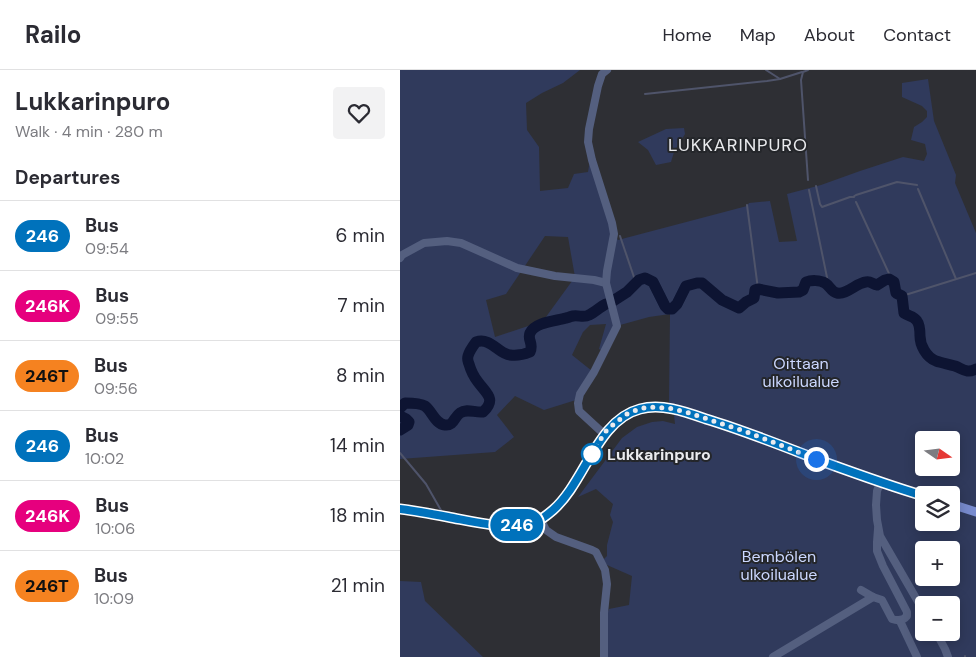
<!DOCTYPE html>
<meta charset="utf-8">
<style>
:root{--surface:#fff;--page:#f2f2f3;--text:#2b2b33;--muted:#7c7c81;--line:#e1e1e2}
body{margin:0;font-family:"DM Sans",sans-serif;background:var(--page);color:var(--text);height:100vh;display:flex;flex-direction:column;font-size:19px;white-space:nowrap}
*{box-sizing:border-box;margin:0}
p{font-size:16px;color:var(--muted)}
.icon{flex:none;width:28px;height:28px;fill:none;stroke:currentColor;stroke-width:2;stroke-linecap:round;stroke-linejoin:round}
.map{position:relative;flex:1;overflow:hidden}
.side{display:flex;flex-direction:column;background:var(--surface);width:400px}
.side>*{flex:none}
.badge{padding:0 10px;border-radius:16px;font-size:18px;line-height:32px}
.needle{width:32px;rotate:104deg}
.buttons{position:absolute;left:515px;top:361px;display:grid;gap:10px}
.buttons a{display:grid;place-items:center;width:45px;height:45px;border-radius:5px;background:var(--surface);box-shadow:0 2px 12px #0003;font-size:25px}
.you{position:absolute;width:25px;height:25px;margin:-12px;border:4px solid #fff;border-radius:50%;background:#1a73e8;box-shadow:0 0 0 8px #1a73e833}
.map>.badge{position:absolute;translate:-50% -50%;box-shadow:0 0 0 2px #fff}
h2{padding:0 15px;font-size:19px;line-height:45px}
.round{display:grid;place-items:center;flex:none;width:52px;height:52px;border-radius:5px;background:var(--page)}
.overview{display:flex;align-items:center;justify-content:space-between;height:85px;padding:0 15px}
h1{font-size:24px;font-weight:700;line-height:38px}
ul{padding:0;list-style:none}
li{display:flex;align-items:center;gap:15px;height:70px;padding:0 15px;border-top:1px solid var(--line)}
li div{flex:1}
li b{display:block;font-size:19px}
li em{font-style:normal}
li .badge{min-width:55px;font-weight:700;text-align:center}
header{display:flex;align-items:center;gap:30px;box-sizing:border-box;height:70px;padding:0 25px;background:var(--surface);border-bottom:1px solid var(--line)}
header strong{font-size:24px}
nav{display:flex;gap:28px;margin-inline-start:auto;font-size:18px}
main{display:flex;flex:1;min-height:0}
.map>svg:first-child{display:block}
.green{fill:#303a5c;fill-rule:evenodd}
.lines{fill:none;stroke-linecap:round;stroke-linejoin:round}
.stream{stroke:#4f546a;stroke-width:2}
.river{stroke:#0d1432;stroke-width:11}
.minor{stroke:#545f7f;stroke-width:8}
.major{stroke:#788bce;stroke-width:9}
.line-casing{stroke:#fff;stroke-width:11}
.line{stroke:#0072bc;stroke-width:8}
.walk{stroke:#eaebee;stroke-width:5;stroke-dasharray:0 9}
.stop-dot{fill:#fff;stroke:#0072bc;stroke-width:2.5}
.labels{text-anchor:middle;stroke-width:4;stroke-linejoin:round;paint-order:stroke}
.park-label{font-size:16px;fill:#cbd7fe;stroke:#24262a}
.stop-label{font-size:16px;font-weight:bold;fill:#eaebee;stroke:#24262a;text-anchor:start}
.neighbourhood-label{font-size:18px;letter-spacing:1px;fill:#eaebee;stroke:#24262a}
</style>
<header>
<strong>Railo</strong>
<nav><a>Home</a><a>Map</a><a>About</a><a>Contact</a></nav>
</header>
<main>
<section class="side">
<div class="overview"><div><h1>Lukkarinpuro</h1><p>Walk · 4 min · 280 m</p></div><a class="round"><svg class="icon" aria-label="heart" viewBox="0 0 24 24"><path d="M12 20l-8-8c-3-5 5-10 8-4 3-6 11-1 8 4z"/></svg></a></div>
<h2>Departures</h2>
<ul>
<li><span class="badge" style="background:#0072bc;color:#fff">246</span><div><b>Bus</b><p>09:54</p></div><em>6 min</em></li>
<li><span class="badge" style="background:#e6007e;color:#fff">246K</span><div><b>Bus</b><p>09:55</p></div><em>7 min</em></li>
<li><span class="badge" style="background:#f58220;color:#111">246T</span><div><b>Bus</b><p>09:56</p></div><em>8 min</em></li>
<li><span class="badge" style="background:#0072bc;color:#fff">246</span><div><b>Bus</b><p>10:02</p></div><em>14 min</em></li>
<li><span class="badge" style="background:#e6007e;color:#fff">246K</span><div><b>Bus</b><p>10:06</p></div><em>18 min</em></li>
<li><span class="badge" style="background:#f58220;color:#111">246T</span><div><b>Bus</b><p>10:09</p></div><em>21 min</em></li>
</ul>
</section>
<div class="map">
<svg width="576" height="587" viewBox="0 0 576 587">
<rect width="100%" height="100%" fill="#2e2f34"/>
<g class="green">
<path d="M0 0H180L163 13 142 23 126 33 127 60 139 77 140 121 168 118 174 104 188 102 190 90 214 164 218 170 347 136 349 133 370 131 379 172 397 171 387 124 421 115 460 101 503 87 524 91 527 84 525 74 511 70 514 57 522 52 527 47V41L522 36 502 27V13L528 9 534 51 556 105 555 113 576 163V587H207L208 562 207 544 209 539 229 535 232 506 207 495 203 490 207 486V475L213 452 210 445 213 434 196 419 178 427 222 368 237 357 252 352 263 351 275 354 274 345 269 333 270 244 249 247 220 255 203 281 199 279 206 254 190 255 183 262 172 285 192 301 176 330 144 340 115 326 97 345 114 367 95 382 0 389ZM145 166 168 167 175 207 143 251 95 267 86 230 106 224ZM524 370H551V398H524ZM524 425H551V452H524ZM524 480H551V508H524ZM524 535H551V562H524Z"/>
<polygon points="284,58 285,64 274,82 271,92 256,95 248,80 238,72 266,59"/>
<polygon points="0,511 21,512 25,531 83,587 0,587"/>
</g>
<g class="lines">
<g class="stream">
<polyline points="366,0 380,9 402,2"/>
<polyline points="245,24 367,11 380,9"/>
<polyline points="408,110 401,10 403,2 408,0"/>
<polyline points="416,116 420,134 422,137 450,127 454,127"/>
<polyline points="518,119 556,209"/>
<polyline points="409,120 429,217"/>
<polyline points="453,127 456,125 497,112 517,115"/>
<polyline points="456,132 492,210"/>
<polyline points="347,135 358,219"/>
<polyline points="220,166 236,213"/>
<polyline points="502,226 576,203"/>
<polyline points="0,383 26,414 42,442"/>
<polyline points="565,586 565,587"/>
</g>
<g class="river">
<path d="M213 231 227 222 239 210 245 208 253 212 265 236 268 239H272L277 234 286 216 297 213H302L322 230 339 238 346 232 354 228 355 220 358 219 378 223 399 222 403 220 406 212C411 210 420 210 425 213 430 216 431 222 437 223 447 225 456 213 466 212 470 211 473 214 477 215L485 210 489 209 494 212 496 223 502 226 504 243C508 246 514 246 517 251 520 255 520 261 520 266 520 275 526 287 536 291 542 293 548 294 555 296 563 299 567 304 576 299"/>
<path d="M0 338 5 333C11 333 20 333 25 336 32 341 35 354 45 355 54 356 54 347 60 343 67 338 75 343 83 342 97 329 86 323 78 312 74 307 71 301 69 294 68 291 67 290 68 286 69 282 73 276 76 272 91 267 98 284 110 285 116 286 125 284 130 282 134 273 127 270 130 263 135 252 156 251 166 248 171 247 168 247 173 246 179 245 184 248 189 245 195 242 200 237 206 234"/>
<polyline points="0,346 6,349 9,352 8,355 0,360"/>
</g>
<g class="minor">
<polyline points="0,188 2,185 24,173 47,171 61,173 117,198 155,206 194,210 206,213"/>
<polyline points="204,364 179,341 178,333 180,324 194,302 217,256 206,213 207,201 214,164 212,153 192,90 188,72 189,59 198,16 202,4 207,0"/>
<polyline points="480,413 477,421 476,435 477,450 480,466 524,542"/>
<polyline points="141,450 146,460 156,467 192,480 196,482 205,500 207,514 204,543 204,587"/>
<path d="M461 520 473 527 482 530 492 549C498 551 503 551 507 546V542L483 496 477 481V472L478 459"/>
<polyline points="500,551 517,587"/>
<polyline points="536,562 545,579 548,587"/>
<polyline points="373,587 473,527"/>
</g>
<g class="major">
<polyline points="551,434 576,442"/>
<path d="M0 439C17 441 35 444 52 448 77 453 105 459 131 453 140 451 146 446 153 440 185 412 197 350 240 339 263 333 288 343 310 350 352 363 393 380 434 396 464 407 493 417 524 426"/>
</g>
</g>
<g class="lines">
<g class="line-casing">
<path id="line" d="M0 439C16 441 32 444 48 447 75 452 104 460 131 453 140 451 146 446 153 440 185 412 197 350 240 339 262 333 286 342 306 349 346 361 385 377 424 392 457 404 490 416 524 426"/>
</g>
<use href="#line" class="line"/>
<polyline class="walk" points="192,384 205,362 215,353 227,344 239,339 250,337 268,338 286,342 344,361 416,389"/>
</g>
<circle class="stop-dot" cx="192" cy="384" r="10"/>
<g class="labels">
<g class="park-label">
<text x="401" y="299">Oittaan<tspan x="401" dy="18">ulkoilualue</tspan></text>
<text x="379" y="492">Bembölen<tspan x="379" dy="18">ulkoilualue</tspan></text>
</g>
<g class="stop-label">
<text x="207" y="390">Lukkarinpuro</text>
</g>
<g class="neighbourhood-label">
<text x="338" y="81">LUKKARINPURO</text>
</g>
</g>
</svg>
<div class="buttons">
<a><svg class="needle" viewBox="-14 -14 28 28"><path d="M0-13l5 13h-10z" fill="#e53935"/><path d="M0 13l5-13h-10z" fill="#7c7c81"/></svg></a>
<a><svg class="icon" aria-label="layers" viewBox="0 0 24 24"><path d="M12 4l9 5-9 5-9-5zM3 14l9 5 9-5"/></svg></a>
<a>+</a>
<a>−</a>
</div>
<div class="you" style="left:416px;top:389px"></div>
<b class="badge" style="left:117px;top:455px;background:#0072bc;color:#fff">246</b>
</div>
</main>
